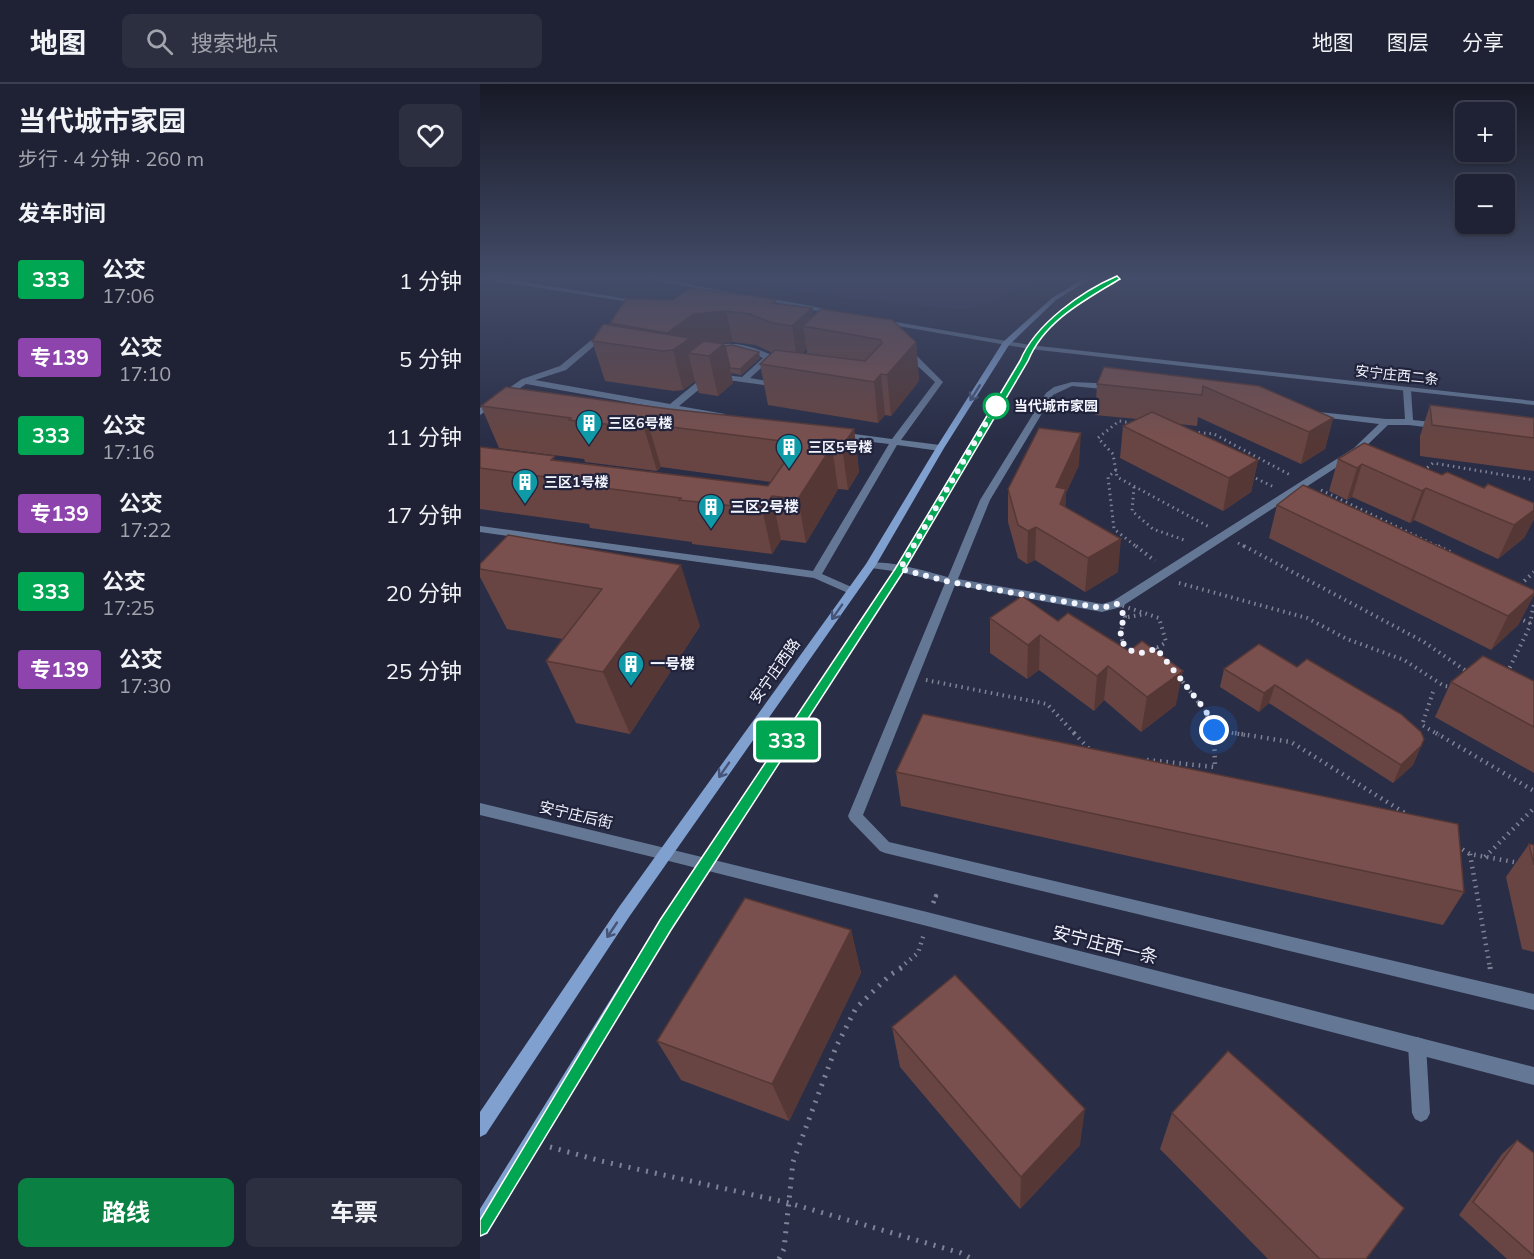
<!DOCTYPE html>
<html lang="zh">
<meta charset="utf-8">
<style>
:root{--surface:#1f2234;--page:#2c2f40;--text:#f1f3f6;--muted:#a1a4ac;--line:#3c3f4f;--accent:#0b8043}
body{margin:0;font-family:Mulish,"Noto Sans SC",sans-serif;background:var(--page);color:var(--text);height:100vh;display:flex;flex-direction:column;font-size:22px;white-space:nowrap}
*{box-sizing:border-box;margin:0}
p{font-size:20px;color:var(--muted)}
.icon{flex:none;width:33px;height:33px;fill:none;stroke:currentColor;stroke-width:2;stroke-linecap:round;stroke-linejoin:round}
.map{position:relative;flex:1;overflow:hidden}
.drawer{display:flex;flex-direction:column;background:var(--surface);width:480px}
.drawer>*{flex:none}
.badge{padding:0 12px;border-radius:4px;font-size:21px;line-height:39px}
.controls{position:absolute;left:975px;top:18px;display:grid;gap:12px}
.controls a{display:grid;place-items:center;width:60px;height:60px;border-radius:9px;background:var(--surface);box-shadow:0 2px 4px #0004,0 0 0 2px var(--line);font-size:30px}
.you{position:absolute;width:30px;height:30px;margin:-15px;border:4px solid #fff;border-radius:50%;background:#1a73e8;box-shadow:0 0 0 9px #1a73e833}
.map>.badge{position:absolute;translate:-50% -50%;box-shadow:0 0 0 3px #fff}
h2{padding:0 18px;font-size:22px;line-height:54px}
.round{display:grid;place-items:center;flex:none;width:63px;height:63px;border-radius:9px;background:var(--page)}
.head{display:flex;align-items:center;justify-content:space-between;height:102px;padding:0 18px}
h1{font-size:28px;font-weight:700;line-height:45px}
.primary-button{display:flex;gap:12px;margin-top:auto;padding:12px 18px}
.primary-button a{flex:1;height:69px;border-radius:9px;background:var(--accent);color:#fff;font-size:24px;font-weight:700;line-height:69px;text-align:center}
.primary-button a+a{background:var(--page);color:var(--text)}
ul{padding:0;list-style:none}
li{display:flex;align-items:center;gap:18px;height:78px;padding:0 18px}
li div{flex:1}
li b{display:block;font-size:22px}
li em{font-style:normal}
li .badge{min-width:66px;font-weight:700;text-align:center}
header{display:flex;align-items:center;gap:36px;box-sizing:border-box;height:84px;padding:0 30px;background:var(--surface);border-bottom:2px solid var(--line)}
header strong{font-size:28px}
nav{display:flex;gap:33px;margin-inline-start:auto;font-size:21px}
.search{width:420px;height:54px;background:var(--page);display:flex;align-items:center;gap:15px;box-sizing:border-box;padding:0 21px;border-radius:9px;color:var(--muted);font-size:22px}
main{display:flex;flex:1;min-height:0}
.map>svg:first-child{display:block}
.built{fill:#303454}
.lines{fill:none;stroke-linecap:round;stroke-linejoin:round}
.path-far3{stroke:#808395;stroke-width:3;stroke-dasharray:1.5 4;stroke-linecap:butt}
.path-far2{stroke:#808395;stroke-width:4;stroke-dasharray:1.5 4.5;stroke-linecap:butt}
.path-far1{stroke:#808395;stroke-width:4.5;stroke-dasharray:1.5 5;stroke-linecap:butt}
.path{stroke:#808395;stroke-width:5;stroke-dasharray:2 7;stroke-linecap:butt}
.service{fill:#647896;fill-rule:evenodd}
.minor{fill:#647896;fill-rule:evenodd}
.tertiary{fill:#647896;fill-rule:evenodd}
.secondary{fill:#80a0d0;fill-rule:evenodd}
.wall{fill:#684542;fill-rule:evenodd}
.shaded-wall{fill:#553836}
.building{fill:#79504d;stroke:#553836;stroke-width:1.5}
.oneway{stroke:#465577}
.line{fill:#00a651;stroke:#fff;stroke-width:1.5}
.walk{stroke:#f2f4fe;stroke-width:6;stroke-dasharray:0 10.8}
.stop-dot{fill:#fff;stroke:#00a651;stroke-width:3}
.labels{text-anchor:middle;stroke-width:4.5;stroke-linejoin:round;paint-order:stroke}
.far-street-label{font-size:14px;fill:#f2f4fe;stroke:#20233b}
.far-stop-label{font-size:14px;font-weight:bold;fill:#f2f4fe;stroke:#20233b;text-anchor:start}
.far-poi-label{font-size:14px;font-weight:bold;fill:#f2f4fe;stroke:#20233b;text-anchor:start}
.poi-label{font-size:15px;font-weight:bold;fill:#f2f4fe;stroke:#20233b;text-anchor:start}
.street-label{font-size:15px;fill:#f2f4fe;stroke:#20233b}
.near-street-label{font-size:18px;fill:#f2f4fe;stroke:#20233b}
</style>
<header>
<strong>地图</strong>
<div class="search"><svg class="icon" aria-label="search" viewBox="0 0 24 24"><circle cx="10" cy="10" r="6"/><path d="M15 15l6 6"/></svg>搜索地点</div>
<nav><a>地图</a><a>图层</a><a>分享</a></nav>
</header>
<main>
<section class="drawer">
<div class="head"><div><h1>当代城市家园</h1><p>步行 · 4 分钟 · 260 m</p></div><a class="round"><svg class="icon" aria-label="heart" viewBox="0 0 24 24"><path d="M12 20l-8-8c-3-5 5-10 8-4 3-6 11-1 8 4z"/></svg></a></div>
<h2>发车时间</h2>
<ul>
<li><span class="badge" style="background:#00a651;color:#fff">333</span><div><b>公交</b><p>17:06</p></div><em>1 分钟</em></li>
<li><span class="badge" style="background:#8e44ad;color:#fff">专139</span><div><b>公交</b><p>17:10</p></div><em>5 分钟</em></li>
<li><span class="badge" style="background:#00a651;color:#fff">333</span><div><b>公交</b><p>17:16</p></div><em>11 分钟</em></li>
<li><span class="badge" style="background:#8e44ad;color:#fff">专139</span><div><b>公交</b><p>17:22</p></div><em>17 分钟</em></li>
<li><span class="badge" style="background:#00a651;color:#fff">333</span><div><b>公交</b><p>17:25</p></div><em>20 分钟</em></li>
<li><span class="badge" style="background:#8e44ad;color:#fff">专139</span><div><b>公交</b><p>17:30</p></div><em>25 分钟</em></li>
</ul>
<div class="primary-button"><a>路线</a><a>车票</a></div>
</section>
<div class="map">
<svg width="1054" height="1175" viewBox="0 0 1054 1175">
<rect width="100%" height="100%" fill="#292d46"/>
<polygon class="built" points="239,194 569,194 516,216 483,226 349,212"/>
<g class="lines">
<g class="path-far3">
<polyline points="652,339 639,337 618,354 633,370 637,393 731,444"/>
<polyline points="713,348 734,350 812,392"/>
<polyline points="636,386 628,393 634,445 658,464"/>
<polyline points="943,387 953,379 1054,396"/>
<polyline points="771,392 794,403"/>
<polyline points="654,403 652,427 673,445 707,457"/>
<polyline points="841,406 961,464"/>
<polyline points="758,459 767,464"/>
</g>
<g class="path-far2">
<polyline points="656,462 675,477"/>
<polyline points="764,462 944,558 989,589"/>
<polyline points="958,462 972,469"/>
<polyline points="699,499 827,534 867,555 924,576 964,602 973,603"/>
<polyline points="1040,501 1054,488"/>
<path d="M637 520 679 534 686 558C660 577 631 569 645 533Z"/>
<polyline points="648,533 665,530"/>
<polyline points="1038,534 1054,541"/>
<polyline points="676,564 683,573"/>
<polyline points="1027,589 1049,544 1054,520"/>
<polyline points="699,593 725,627 734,651"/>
<polyline points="446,596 567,620 596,651"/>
<polyline points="953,608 942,641 959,651"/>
<polyline points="734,646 765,651"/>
</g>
<g class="path-far1">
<polyline points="594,649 611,667"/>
<polyline points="755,649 811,658 928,731"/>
<polyline points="956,649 1054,707"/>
<polyline points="667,676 735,683 734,649"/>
<polyline points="977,762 990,770 1039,779"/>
<polyline points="990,770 1010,884"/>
<polyline points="1005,773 1054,724"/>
<polyline points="453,819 456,812 453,820"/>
<polyline points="420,884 438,869 444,850"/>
</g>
<g class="path">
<polyline points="1010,883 1011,891"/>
<polyline points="70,1063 121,1077 309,1119 481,1169 492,1175"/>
<polyline points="299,1175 304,1165 313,1078 356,963 376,924 410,891 423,883"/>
</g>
<polygon class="service" points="937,953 943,955 946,961 950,1029 947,1035 941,1038 935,1035 932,1029 928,961 931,955"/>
<g class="minor">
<polygon points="5,194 20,194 166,218 163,220 8,196"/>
<path d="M121 248 128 250 86 286 55 296 190 320 228 289 262 293 283 274 263 265H238L234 263C252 253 290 268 305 279L301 281 289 277 270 294 298 299 302 301 298 303 233 294 199 322 245 330 246 332 242 335 46 300 0 331V324L42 295 80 282Z"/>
<polygon points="421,269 436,271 463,298 421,356 460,361 464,364 460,367 417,361 342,490 376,505 377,507 376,509 368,509 334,494 0,448 0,442 333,487 409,360 359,354 355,351 359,348 412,355 455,298 430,275 421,273"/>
<path d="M592 298 616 299 637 304 633 306 592 302 573 311 510 416 478 495 622 520 633 517 874 364 899 340 832 332 828 329 829 327 906 335H925L923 306 927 304 931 306 933 336 961 339 965 342 961 345 929 341H908L880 368 641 523 622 528 475 501 383 731 409 758 1054 910V926L405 769 400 767 370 736 368 732 465 499 420 488 391 484 386 481C397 472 452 489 468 493L500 416 566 309 574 303Z"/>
<polygon points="0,719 185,764 190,766 192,770 190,774 185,776 0,731"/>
</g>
<g class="tertiary">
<polygon points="164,194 177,194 269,212 266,214"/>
<polygon points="283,213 357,227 361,229 357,231 281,216 281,214"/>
<polygon points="398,235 550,261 1054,317 1054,321 550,265 401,239 397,237"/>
<polygon points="185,764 447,828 1054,983 1054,1001 447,842 185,776 180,774 178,770 180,766"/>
</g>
<g class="secondary">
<polygon points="605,194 612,194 576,216 529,261 464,364 396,481 149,833 6,1050 0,1053 0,1028 139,823 386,480 456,364 523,258 572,214"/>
<path d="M632 194H640L586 229 563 252 555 263 425 485 190 846 7 1150 0 1153V1125L180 836 415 485 547 263C570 232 599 212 632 194Z"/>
</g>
</g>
<g class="wall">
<path d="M193 216H296L297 219 333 232 436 258 439 297 411 332 405 331 398 339 288 321 280 280 293 269 276 261 253 258 241 259 244 260 245 262 280 274 261 291 251 289 253 299 238 312 219 309 215 297 203 306 194 307 125 297 112 257 131 241 130 239ZM327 265V270H321Z"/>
<polygon points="617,300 779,302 853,334 845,365 821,380 718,333 717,342 698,340 778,376 771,408 743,427 640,374 643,342 657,335 615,331"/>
<polygon points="950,321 1054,334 1054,387 940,372 940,352"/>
<polygon points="1,322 189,325 374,345 379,388 368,406 358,405 326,459 301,456 292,470 212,460 212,458 110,444 109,440 0,425 0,363 77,376 288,402 291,398 181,383 177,387 105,378 104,375 19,364"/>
<polygon points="858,375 962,391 1054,419 1054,435 1044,454 1018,475 934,436 930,439 872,413 867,416 849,407"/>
<polygon points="599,381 586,409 585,423 638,488 605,508 555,476 547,480 538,474 528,438 528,405"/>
<polygon points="797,421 1054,506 1054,511 1038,541 1011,566 789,454"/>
<polygon points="28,451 220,542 150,650 96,639 66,577 82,555 27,545 0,493 0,480"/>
<polygon points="542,512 696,621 661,648 624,616 614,627 559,586 547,595 510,569 510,534"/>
<polygon points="779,560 941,662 933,681 913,699 789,619 779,628 740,603 744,585"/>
<polygon points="1054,597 1054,689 955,633 971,598"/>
<polygon points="416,688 984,808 963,841 421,722"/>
<polygon points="1049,760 1054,761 1054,868 1042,865 1026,793"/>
<polygon points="371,846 381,889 309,1037 201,996 177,957"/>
<polygon points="412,943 600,1061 540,1125 420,983"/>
<polygon points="692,1029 886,1175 788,1175 680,1065"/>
<polygon points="1037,1056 1054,1069 1054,1175 1027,1175 979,1131 1022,1070"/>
</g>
<g class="shaded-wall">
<polygon points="332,224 335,244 323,242 327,265 317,274 312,242"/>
<polygon points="246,227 253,258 222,261 208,269 215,297 203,306 193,266 192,267 187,249 214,230"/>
<polygon points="436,258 439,297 411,332 407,291"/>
<polygon points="244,260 253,299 238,312 229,272"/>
<polygon points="279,268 280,274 261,291 260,285"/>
<polygon points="401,290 405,331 398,339 394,298"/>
<polygon points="853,334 845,365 821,380 829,348"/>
<polygon points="168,340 181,383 177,387 164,344"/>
<polygon points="374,345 379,388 368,406 362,363"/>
<polygon points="601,349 599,381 586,409 585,438 576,403"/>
<polygon points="352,362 358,405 326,459 318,415"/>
<polygon points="778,376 771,408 743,427 749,394"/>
<polygon points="882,380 872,413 867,416 877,384"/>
<polygon points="946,404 934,436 930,439 942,407"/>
<polygon points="292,412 301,456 292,470 282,425"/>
<polygon points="1054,426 1054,435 1044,454 1018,475 1034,441"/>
<polygon points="556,443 555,476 547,480 548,447"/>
<polygon points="641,455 638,488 605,508 608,474"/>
<polygon points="201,481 220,542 150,650 123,588"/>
<polygon points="1054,509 1054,511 1038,541 1011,566 1028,532"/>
<polygon points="560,551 559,586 547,595 548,561"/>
<polygon points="628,582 624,616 614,627 617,592"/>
<polygon points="703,587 696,621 661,648 667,613"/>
<polygon points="795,601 789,619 779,628 784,609"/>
<polygon points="941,662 933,681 913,699 921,681"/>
<polygon points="371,846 381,889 309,1037 292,1000"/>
<polygon points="605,1025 600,1061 540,1125 541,1093"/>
</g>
<g class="building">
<polygon points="210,204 275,212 296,216 292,219 332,224 312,242 292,239 270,230 246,227 214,230 187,249 130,239 146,215 193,216"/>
<polygon points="341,225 412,236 436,258 407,291 401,290 394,298 280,280 295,266 385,277 402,259 401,256 323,242"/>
<polygon points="123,240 210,254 193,266 183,267 112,257"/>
<polygon points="224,257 244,260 229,272 208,269"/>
<polygon points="252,261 279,268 260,285 250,284 245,262"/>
<polygon points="624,283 779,302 853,334 829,348 723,302 722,311 617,300"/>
<polygon points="26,303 189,325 374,345 362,363 352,362 318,415 292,412 282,425 199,416 201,414 93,400 96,397 0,384 0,363 75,372 71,376 288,402 318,359 168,340 164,344 115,339 89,336 91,334 1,322"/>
<polygon points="950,321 1054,334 1054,354 952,341"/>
<polygon points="672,328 778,376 749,394 643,342"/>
<polygon points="559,344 601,349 576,403 586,405 580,420 641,455 608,474 556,443 548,447 538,441 528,405"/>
<polygon points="884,359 962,391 967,388 1004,404 1008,400 1054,419 1054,426 1034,441 946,404 942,407 882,380 877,384 858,375"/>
<polygon points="823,401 1054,506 1054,509 1028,532 797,421"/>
<polygon points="28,451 201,481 123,588 66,577 122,505 0,485 0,480"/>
<polygon points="542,512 578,537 588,529 649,567 662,557 703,587 667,613 628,582 617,592 560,551 548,561 510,534"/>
<polygon points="779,560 817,583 827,575 921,630 941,648 944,655 941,662 921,681 795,601 784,609 744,585"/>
<polygon points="1003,572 1054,597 1054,643 971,598"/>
<polygon points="443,630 978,740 984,808 416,688"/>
<polygon points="1049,760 1054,761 1054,781"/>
<polygon points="265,814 371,846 292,1000 177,957"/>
<polygon points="475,891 605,1025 541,1093 412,943"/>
<polygon points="748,967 924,1124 886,1175 840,1175 692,1029"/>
<polygon points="1037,1056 1054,1069 1054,1172 993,1118"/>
</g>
<defs><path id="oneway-shaft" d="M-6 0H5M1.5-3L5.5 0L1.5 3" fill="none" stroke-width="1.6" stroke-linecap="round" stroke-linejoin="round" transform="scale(1.5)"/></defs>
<g class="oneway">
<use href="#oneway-shaft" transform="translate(495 309) rotate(122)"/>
<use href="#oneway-shaft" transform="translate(357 528) rotate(125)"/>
<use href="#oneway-shaft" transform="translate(244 686) rotate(125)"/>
<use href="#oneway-shaft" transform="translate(132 846) rotate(124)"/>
</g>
<linearGradient id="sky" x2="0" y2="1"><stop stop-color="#171926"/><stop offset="0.54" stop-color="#434c68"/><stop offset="1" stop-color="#434c68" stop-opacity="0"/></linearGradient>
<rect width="1054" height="358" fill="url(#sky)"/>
<path class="line" d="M637 192 640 195C605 216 564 237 548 277L425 485 191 846 7 1149 0 1152V1136L180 836 415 485 540 277C555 240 602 207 637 192Z"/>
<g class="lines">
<path class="walk" d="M516 322 420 485 470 498 622 524 637 520 645 533C631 560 654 578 676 564L726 627 734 646"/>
</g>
<defs>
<g id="building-pin" transform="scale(1.35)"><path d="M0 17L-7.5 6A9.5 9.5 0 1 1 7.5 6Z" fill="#0f9aa8" stroke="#20233b"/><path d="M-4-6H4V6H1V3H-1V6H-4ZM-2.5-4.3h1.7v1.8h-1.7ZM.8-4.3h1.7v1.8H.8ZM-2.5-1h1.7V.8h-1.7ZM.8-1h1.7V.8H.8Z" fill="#fff"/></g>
</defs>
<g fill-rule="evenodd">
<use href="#building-pin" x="109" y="339"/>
<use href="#building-pin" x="309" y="363"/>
<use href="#building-pin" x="45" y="398"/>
<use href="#building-pin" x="231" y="423"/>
<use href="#building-pin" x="151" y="580"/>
</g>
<circle class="stop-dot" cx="516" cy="322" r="12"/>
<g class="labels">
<g class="far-street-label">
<text transform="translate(917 291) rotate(6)" y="5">安宁庄西二条</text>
</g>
<g class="far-stop-label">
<text x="534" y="327">当代城市家园</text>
</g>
<g class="far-poi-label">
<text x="128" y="344">三区6号楼</text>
<text x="328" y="368">三区5号楼</text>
<text x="64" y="403">三区1号楼</text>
</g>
<g class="poi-label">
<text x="250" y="428">三区2号楼</text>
<text x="170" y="585">一号楼</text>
</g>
<g class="street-label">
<text transform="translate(295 587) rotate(-55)" y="5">安宁庄西路</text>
<text transform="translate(96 731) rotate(13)" y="5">安宁庄后街</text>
</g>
<g class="near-street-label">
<text transform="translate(625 861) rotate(14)" y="6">安宁庄西一条</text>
</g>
</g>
</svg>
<div class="controls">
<a>+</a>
<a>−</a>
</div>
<div class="you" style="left:734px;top:646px"></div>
<b class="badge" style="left:307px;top:656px;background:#00a651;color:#fff">333</b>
</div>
</main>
